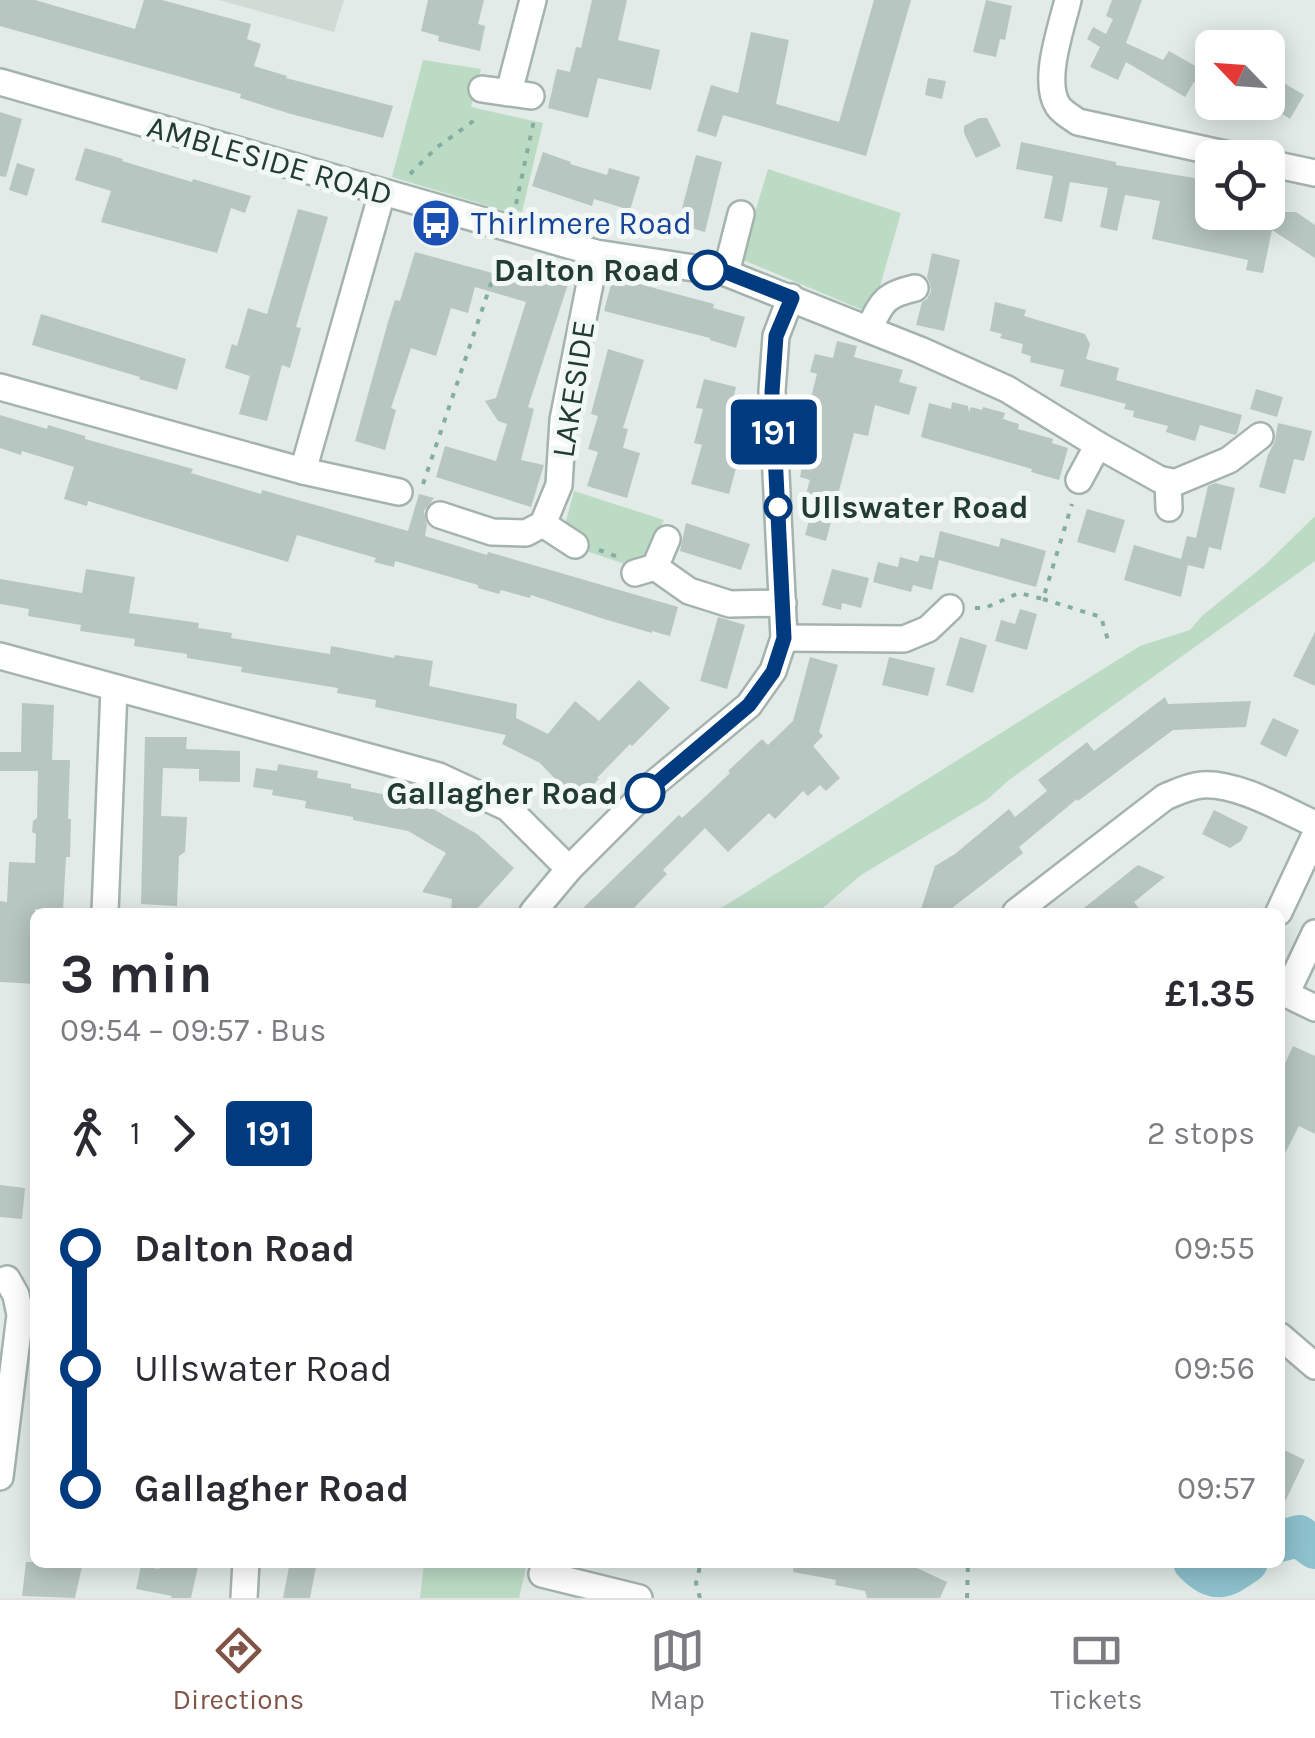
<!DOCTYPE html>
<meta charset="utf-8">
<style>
:root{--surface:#fff;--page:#f7f7f7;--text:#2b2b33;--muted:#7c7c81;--line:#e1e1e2;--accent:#815448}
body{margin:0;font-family:Karla,sans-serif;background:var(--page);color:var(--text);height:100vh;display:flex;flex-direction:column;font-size:38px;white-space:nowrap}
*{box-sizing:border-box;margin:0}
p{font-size:32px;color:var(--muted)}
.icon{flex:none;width:55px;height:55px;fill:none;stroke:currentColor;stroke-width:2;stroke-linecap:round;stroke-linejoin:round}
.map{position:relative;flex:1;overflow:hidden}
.sheet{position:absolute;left:30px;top:908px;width:1255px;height:660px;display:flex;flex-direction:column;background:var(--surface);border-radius:15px;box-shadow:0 5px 25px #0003}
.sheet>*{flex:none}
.badge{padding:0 20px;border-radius:8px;font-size:35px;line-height:65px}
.needle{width:65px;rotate:295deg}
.buttons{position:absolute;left:1195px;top:30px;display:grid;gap:20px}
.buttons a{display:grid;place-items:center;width:90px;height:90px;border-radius:15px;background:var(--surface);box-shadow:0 5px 25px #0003;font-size:50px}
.map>.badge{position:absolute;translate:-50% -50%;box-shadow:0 0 0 5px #fff}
.legs{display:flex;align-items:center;gap:15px;height:110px;padding:0 30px;font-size:32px}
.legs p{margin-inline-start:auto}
.head{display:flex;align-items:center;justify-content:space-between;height:170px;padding:0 30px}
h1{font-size:55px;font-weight:700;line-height:75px}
ul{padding:0 30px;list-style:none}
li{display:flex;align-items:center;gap:35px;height:120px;font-size:38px}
li i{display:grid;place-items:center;width:15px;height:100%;margin:0 12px;background:currentColor}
li i::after{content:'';width:25px;height:25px;margin:-12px;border:8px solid;border-radius:50%;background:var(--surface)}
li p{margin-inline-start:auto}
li:first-child i{background:linear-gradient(#0000 50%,currentColor 0)}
li:last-child i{background:linear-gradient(currentColor 50%,#0000 0)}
.tab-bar{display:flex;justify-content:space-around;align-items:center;height:140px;border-top:2px solid var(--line);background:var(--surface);font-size:28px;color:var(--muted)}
.tab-bar a{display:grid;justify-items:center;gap:5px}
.tab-bar .selected{color:var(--accent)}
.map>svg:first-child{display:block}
.built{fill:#d0dbd6}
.green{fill:#bcdbc5}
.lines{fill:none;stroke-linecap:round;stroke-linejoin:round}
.river{stroke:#8dc1cd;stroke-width:42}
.building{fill:#b7c6c0}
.minor-casing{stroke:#a5b3ae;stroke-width:30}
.path{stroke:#84ada2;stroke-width:4;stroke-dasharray:5 8;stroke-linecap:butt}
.minor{stroke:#fff;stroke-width:25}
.line-1-casing{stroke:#fff;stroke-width:22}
.line-1{stroke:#003b80;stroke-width:15}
.stop-1-dot{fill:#fff;stroke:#003b80;stroke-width:5}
.labels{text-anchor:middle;stroke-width:10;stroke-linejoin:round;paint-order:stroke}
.street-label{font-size:32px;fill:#233b35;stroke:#f2f8f5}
.transit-label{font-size:32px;fill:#164399;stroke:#f2f8f5;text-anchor:start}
.stop-label{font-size:32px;font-weight:bold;fill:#233b35;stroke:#f2f8f5;text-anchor:end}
</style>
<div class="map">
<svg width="1315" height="1598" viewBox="0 0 1315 1598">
<rect width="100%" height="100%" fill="#e2ebe7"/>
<polygon class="built" points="219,0 344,0 334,32"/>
<g class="green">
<polygon points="423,60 481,69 471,107 543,123 522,212 502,210 392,177"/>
<polygon points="768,169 901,213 872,314 741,259"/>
<polygon points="574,491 664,520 644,558 628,565 586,551 585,538 569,529 566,521"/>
<polygon points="1315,516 1315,561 1009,780 988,799 861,875 818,912 715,912 1140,646 1190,630 1202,616 1266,564"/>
<polygon points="424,1563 424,1562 527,1563 519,1598 420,1598"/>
</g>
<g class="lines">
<g class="river">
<polyline points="1280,1541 1299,1536 1315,1548"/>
<path d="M1194 1562C1216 1584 1224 1578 1247 1562"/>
</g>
</g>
<g class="building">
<polygon points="0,0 35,0 135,29 144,0 162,0 251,24 247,39 261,44 254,66 287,76 286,78 393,106 383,138 291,114 240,98 241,94 0,26"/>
<polygon points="428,0 484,0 478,24 485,26 480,51 438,41 439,36 421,31"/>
<polygon points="592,0 627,0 618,40 660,50 651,90 598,78 588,118 548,108 557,69 570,72 576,47 581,48"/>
<polygon points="874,0 911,0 866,156 723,115 716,137 697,131 711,85 738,93 751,32 789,40 776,104 839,122"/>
<polygon points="986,0 1012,6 1005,40 1000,39 996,57 973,52"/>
<polygon points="1112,0 1142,0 1126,43 1163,60 1169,51 1199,68 1212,46 1212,93 1194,82 1185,97 1126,62 1118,80 1090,67 1100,47 1087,39 1093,27 1106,34 1113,19 1106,16"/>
<polygon points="1274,77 1304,95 1290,119 1268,105 1268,88"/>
<polygon points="928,78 946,81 942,99 925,95"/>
<polygon points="0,112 22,119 6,177 0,176"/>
<polygon points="979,118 987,118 1001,146 976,158 964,133 964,126"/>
<polygon points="1021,142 1116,162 1116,165 1212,181 1212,212 1296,212 1315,225 1315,258 1272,230 1263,273 1246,270 1248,260 1152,239 1160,201 1125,195 1117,231 1100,227 1108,188 1070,182 1062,222 1044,218 1053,176 1016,169"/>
<polygon points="85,148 123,159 122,161 192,182 193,179 251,196 245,213 231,208 217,253 101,222 111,191 75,180"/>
<polygon points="543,152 571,162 570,164 607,175 609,168 640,177 630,210 594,199 592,206 532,186"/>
<polygon points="696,155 722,162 705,232 678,224"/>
<polygon points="17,163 35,169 27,196 9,190"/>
<polygon points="298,209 328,217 296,327 301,328 290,368 282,365 267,421 239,414 250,376 225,368 232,344 237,346 248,308 267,314"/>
<polygon points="415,252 507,277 511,263 569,281 528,407 534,409 521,460 544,465 531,507 436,477 445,446 496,461 507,424 498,421 485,401 496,398 526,302 475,287 468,313 451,308 436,356 411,348 391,408 396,410 385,450 355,441 388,322 395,300 400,301"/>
<polygon points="932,253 960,260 944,331 916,325 922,302 927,299 931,291 930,283 927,277"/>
<polygon points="613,277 714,304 713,308 745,317 736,348 710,340 710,338 604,311"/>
<polygon points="995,302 1026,310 1024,316 1085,334 1090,344 1086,359 1119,368 1116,380 1242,415 1237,433 1235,435 1200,425 1195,441 1166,432 1168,426 1133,417 1134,411 1124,409 1126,404 1060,386 1064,370 1030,362 1031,356 1021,353 1023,344 1000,338 1002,334 990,331"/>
<polygon points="41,314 186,359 177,390 139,379 140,377 32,345"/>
<polygon points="837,341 857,346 854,357 903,370 899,382 917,387 909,415 875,405 868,436 854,433 826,541 805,535 812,510 802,508 810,480 800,477 811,422 805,421 817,374 810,372 815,354 833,358"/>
<polygon points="608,349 644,360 623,428 628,429 623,448 640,453 627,498 587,486 598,452 588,449 598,416 591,414"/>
<polygon points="704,379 736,387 728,421 736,423 727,458 738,461 729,494 691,484 702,445 694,443 703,409 696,408"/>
<polygon points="1256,389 1283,397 1277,417 1250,409"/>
<polygon points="952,402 968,406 969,412 971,407 982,410 983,407 1005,413 1003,419 1019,424 1018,429 1053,439 1052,443 1068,448 1059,480 1031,472 1032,469 921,437 929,403 951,409"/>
<polygon points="0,415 47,429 48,425 85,436 85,439 193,469 191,473 261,494 262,490 408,531 419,494 434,498 424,511 427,525 425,536 487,555 488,552 678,607 670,636 652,631 652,633 604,619 531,595 530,598 501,590 499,594 478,588 478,585 395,561 394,567 374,562 376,558 297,535 288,562 88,501 87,506 64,499 74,467 22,451 21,455 0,448"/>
<polygon points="1278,423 1312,431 1304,461 1294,459 1285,494 1259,487 1268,455 1275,441"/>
<polygon points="1215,483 1235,488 1221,550 1209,547 1204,569 1188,565 1181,597 1124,580 1134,545 1181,559 1187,536 1196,538 1208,486"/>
<polygon points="1087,509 1125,520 1115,553 1077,542"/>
<polygon points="686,523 750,544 741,570 680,551"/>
<polygon points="940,531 999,547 1001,538 1046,551 1036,587 939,560 932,590 913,585 911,592 873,582 878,562 898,567 900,557 918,562 920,555 934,558"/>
<polygon points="86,569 135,577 129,613 199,623 198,628 232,633 231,638 330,654 331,646 394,658 395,655 433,661 429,686 517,704 516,718 548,734 575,701 599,721 639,680 670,708 632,746 630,744 597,778 599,779 576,801 540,763 502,744 506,735 375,707 376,700 337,693 338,688 241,672 242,667 187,658 187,654 134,646 135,639 80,631 81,625 28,616 29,609 0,604 0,579 82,593"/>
<polygon points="832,569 869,578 861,608 842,603 841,610 822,605"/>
<polygon points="1020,609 1037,614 1027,650 995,641 1001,620 1015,624"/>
<polygon points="718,617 745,625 727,689 700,681"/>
<polygon points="1315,632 1315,686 1293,676"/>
<polygon points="960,637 987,645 973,693 946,685"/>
<polygon points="810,657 838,665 819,732 823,736 813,746 840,778 826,791 820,785 808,796 803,791 775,819 769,813 728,852 705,828 663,870 667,874 630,912 579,912 679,815 682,818 707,795 730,773 728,771 762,739 768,745 793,721"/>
<polygon points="889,657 935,668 928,696 882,685"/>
<polygon points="1165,697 1168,704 1251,701 1246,727 1173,730 1078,801 1077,799 1019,847 1023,853 947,912 920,912 935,866 955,854 1009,809 1015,817 1047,791 1038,780 1087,742 1094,751"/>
<polygon points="22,703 54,705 52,760 70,760 68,819 71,819 70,857 66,857 63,911 35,909 35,984 0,982 0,901 7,902 9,862 35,863 36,834 32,832 33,821 37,818 38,771 0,771 0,752 21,752"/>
<polygon points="1273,718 1299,730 1286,757 1260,744"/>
<polygon points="145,737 187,737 186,749 240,751 240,782 199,781 199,769 163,768 161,816 187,817 185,852 179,856 177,906 141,904"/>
<polygon points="278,764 318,771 317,778 351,784 351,788 419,801 477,834 514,868 474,912 451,912 452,899 422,892 446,853 408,831 353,820 353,817 305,808 306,801 272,795 273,790 253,787 256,768 277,771"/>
<polygon points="1214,810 1248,827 1241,841 1230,848 1202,834"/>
<polygon points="1138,865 1165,877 1134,902 1142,912 1079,912"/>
<polygon points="1293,1046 1315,1056 1315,1134 1299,1126 1280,1163 1280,1074"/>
<polygon points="0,1185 25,1188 22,1219 0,1217"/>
<polygon points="1280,1448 1305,1460 1280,1512"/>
<polygon points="26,1562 83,1562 75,1598 22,1596"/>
<polygon points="161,1562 199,1562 191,1598 171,1598 172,1596 136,1589 141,1566 159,1569"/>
<polygon points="290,1562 317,1562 310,1598 283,1598"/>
<polygon points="794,1562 904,1562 947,1582 940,1598 867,1598 865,1591 835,1585 836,1580 793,1572"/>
</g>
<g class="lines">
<g class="minor-casing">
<g id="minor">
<path d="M1068 0C1061 29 1042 81 1058 106 1063 113 1071 117 1078 122L1243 158"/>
<polyline points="0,82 596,253 726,273 920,350 1007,389 1098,445 1159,479 1174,483 1229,460 1260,436"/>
<polyline points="482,89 531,96"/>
<polyline points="509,92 533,0"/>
<polyline points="1268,163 1315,173"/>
<polyline points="726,273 741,214"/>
<path d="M869 329C882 302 884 295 915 288"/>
<polyline points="0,387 303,471 399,492"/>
<polyline points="303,471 382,193"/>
<polyline points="1079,480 1098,445"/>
<polyline points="1168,481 1169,508"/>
<polyline points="440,515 492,532 526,533 543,524 559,485 563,420 596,253"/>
<polyline points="543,524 575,545"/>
<polyline points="655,567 689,591 730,604 783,603"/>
<polyline points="635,573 655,567 667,539"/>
<polyline points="784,638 904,639 928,629 950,608"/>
<polyline points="0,656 439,776 508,808 569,869"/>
<polyline points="105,912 114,689"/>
<polyline points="533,912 569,869 657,781 749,705 773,671 784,638 772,391 776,336 791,297"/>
<path d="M1016 912 1165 797C1177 792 1189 786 1202 785 1236 782 1284 810 1315 824"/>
<polyline points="1279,912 1315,835"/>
<polyline points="1280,991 1315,1008"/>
<polyline points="1286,994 1315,933"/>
<polyline points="1280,1336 1315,1366"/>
<polyline points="0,1477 20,1315 16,1295 7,1279"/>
<polyline points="542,1574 639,1598"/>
<polyline points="244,1598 246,1562"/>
</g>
</g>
<g class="path">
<polyline points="410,174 436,148 472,122 475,113"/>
<polyline points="516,204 534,120"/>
<polyline points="423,484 502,251"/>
<polyline points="599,550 618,557"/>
<polyline points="1043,599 1101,617 1108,640"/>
<polyline points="975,608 985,608 1019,593 1043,599 1072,504"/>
<polyline points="700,1598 696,1583 701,1562"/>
<polyline points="967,1598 968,1562"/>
</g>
<use href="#minor" class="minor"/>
</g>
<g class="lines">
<g class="line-1-casing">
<polyline id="line-1" points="645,793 749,705 773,672 784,638 772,392 776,336 792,298 726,272 708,270"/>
</g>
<use href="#line-1" class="line-1"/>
</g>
<defs>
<g id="bus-disc" transform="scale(2.5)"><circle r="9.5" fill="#1a4fb4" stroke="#f2f8f5"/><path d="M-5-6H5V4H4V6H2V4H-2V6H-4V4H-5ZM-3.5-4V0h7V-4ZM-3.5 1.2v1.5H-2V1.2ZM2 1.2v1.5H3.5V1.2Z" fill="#fff"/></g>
</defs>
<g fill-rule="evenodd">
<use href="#bus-disc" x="436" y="223"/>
</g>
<g class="stop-1-dot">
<circle cx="708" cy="270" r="18"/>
<circle cx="778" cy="507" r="12"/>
<circle cx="645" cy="793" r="18"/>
</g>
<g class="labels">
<g class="street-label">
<text transform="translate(270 160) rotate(16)" y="11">AMBLESIDE ROAD</text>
<text transform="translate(573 389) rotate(-81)" y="11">LAKESIDE</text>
</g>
<g class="transit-label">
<text x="471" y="234">Thirlmere Road</text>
</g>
<g class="stop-label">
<text x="680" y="281">Dalton Road</text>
<text x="800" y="518" text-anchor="start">Ullswater Road</text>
<text x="618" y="804">Gallagher Road</text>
</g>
</g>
</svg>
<div class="buttons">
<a><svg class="needle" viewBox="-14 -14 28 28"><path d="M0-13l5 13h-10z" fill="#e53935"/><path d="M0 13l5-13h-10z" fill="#7c7c81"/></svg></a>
<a><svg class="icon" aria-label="locate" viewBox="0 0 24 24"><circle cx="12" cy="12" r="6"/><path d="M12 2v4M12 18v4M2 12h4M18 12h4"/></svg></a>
</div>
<b class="badge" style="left:774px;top:432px;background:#003b80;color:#fff">191</b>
<section class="sheet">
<div class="head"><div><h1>3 min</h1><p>09:54 – 09:57 · Bus</p></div><b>£1.35</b></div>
<div class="legs"><svg class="icon" aria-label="walk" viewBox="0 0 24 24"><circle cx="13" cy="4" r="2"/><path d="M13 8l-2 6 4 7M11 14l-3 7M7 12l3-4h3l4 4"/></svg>1<svg class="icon" aria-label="forward" viewBox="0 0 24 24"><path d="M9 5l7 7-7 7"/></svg><b class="badge" style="background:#003b80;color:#fff">191</b><p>2 stops</p></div>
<ul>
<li><i style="color:#003b80"></i><b>Dalton Road</b><p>09:55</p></li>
<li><i style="color:#003b80"></i><span>Ullswater Road</span><p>09:56</p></li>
<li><i style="color:#003b80"></i><b>Gallagher Road</b><p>09:57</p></li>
</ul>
</section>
</div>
<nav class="tab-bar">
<a class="selected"><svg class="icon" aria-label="directions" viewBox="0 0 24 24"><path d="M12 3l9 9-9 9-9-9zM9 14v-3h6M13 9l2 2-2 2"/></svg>Directions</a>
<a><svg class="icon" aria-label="map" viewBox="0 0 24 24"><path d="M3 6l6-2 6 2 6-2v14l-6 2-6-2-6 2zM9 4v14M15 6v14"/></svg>Map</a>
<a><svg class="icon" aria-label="tickets" viewBox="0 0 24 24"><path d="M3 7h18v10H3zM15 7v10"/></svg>Tickets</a>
</nav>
